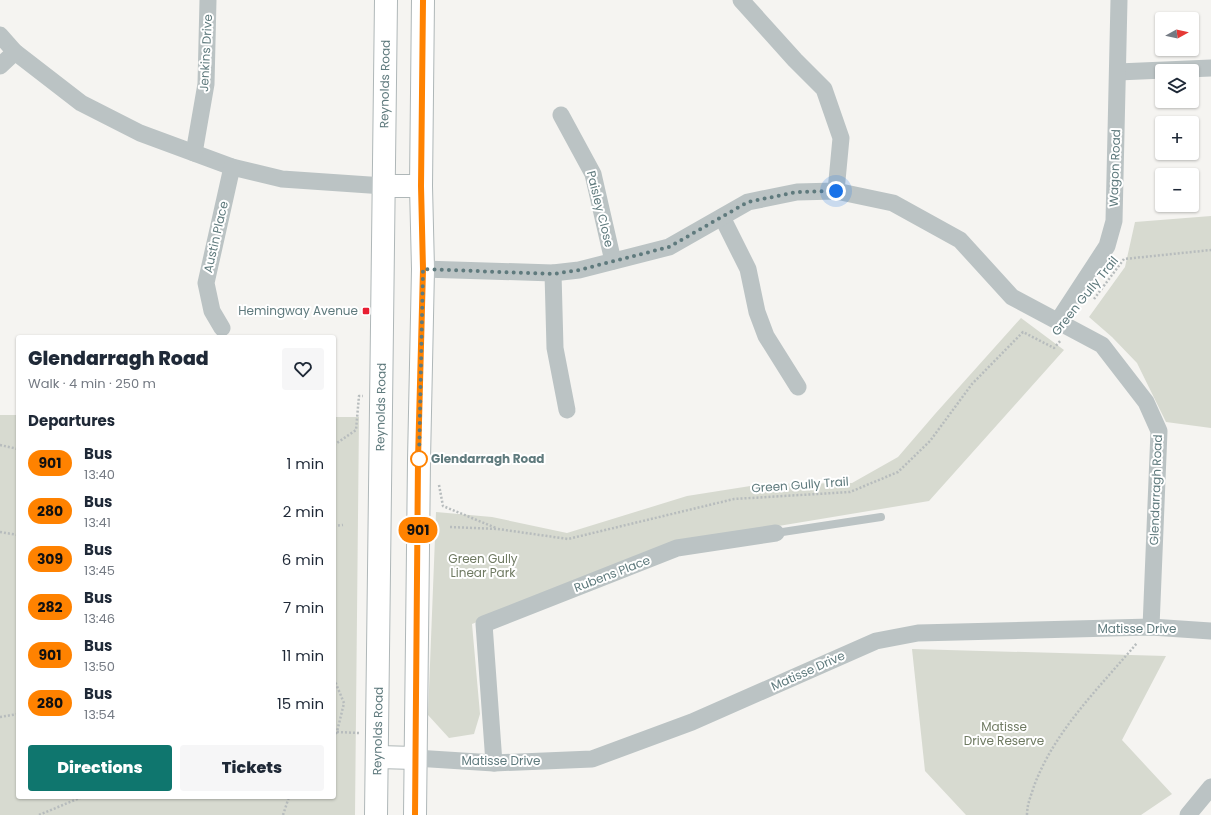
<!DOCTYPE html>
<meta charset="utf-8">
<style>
:root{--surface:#fff;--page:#f6f6f7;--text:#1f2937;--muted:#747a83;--accent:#0f766e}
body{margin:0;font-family:Poppins,sans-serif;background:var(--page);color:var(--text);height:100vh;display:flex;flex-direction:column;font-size:15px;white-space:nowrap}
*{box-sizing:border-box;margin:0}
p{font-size:13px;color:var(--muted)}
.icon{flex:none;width:22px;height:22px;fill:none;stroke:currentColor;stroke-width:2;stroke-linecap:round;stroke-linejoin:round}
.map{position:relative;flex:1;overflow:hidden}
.side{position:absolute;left:16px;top:335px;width:320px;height:464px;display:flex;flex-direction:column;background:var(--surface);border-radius:4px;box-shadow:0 1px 3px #0004}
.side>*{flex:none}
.badge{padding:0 8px;border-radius:13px;font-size:14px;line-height:26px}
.needle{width:26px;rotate:82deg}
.fabs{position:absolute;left:1155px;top:12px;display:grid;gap:8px}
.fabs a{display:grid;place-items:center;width:44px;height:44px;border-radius:4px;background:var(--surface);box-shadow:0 1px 3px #0004;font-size:20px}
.you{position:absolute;width:20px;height:20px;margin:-10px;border:3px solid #fff;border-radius:50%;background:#1a73e8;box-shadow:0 0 0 6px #1a73e833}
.map>.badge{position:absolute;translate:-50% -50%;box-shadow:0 0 0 2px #fff}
h2{padding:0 12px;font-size:15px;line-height:36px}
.round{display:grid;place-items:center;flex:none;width:42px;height:42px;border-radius:4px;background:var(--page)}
.overview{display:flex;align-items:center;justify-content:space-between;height:68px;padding:0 12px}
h1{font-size:19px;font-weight:800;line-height:30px}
.cta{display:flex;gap:8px;margin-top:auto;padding:8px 12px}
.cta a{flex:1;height:46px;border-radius:4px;background:var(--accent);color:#fff;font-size:16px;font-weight:800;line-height:46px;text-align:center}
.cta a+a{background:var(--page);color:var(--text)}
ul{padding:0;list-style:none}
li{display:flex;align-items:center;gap:12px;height:48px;padding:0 12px}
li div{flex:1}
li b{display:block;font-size:15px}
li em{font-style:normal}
li .badge{min-width:44px;font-weight:700;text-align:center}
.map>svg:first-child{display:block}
.green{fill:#d7dad0}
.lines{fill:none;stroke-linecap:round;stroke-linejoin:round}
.primary-casing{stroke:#afb7b8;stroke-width:24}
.path{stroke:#b7bcbd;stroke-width:2.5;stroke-dasharray:2 2;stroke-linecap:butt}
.lane{stroke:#bbc3c4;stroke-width:8}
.street{stroke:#bbc3c4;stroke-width:17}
.primary{stroke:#fff;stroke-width:22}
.line-casing{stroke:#fff;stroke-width:9}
.line{stroke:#ff8200;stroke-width:6}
.walk{stroke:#5f7a7d;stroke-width:4;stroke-dasharray:0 7.2}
.poi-dot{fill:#e81e32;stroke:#fff;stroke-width:1.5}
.stop-dot{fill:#fff;stroke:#ff8200;stroke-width:2}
.labels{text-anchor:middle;stroke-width:4;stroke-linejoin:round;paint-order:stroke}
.street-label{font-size:12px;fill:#5f7a7d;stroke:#fff}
.poi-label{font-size:12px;fill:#5f7a7d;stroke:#fff;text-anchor:end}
.stop-label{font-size:12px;font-weight:bold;fill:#5f7a7d;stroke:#fff;text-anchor:start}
.park-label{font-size:12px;fill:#6f7a62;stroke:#fff}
</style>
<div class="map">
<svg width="1211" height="815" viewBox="0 0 1211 815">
<rect width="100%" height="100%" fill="#f5f4f1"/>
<g class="green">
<polygon points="1211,216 1211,428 1166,422 1137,363 1112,337 1089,317 1125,267 1135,222"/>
<polygon points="1021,318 1064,350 929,501 670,544 472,624 480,714 474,734 449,738 428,715 436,512 492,517 567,533 687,496 763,484 852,483 898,457 935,414"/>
<polygon points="0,415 18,415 18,797 334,797 334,417 359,417 355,815 0,815"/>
<polygon points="912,649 1166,656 1122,740 1172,794 1141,815 966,815 925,771"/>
</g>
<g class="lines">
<g class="primary-casing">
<g id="primary">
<polyline points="384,186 421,186"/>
<polyline points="378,757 415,758"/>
<polyline points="376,815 386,0"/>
<polyline points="415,815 419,460 423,269 421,186 423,0"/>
</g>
</g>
<g class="path">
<polyline points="1094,299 1124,259 1211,250"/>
<polyline points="0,445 18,449"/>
<polyline points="334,445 356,430 359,396 363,396"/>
<polyline points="439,485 443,506 496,528"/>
<polyline points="334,526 343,525"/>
<polyline points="450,527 498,529 568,539 734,499 850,492 898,472 930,441 972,384 1023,332 1054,348 1061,340"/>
<polyline points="0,532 18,535"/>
<polyline points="334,679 344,703 337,732 334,736"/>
<polyline points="0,717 18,714"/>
<polyline points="337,732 359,733"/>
<polyline points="39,815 82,797"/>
<polyline points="283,815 289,797"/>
<path d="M1027 815C1027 804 1031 796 1034 786 1055 730 1099 688 1137 643"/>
</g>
<polyline class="lane" points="776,533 881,517"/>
<g class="street">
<polyline points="741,0 795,60 824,89 841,138 836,191"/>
<polyline points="0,35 15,52 81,103 140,133 232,167 282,179 384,186"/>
<polyline points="0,66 15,52"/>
<polyline points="1118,72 1211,68"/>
<polyline points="561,115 593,174 613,261"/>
<polyline points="194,153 206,84 208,0"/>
<polyline points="722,217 748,269 757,312 766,336 798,387"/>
<polyline points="423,269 553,273 579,270 669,247 748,202 797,192 836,191 893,203 960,240 1012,297 1102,345 1146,402 1159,431 1151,627"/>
<polyline points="553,273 555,348 567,410"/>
<polyline points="1058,321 1107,246 1114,221 1119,0"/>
<polyline points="222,328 212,311 206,283 232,167"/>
<polyline points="415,758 494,763 592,759 692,722 876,641 918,633 1151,627 1211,631"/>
<polyline points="494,763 484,624 677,548 776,533"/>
<polyline points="1188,815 1211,787"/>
</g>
<use href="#primary" class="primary"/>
</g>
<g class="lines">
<g class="line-casing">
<polyline id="line" points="415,815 418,460 423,269 421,186 423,0"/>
</g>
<use href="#line" class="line"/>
<polyline class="walk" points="419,459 423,269 553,274 579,270 669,247 748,202 797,192 836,191"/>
</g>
<rect class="poi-dot" x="362" y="307" width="8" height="8" rx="2"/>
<circle class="stop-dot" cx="419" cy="459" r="8"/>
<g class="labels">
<g class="street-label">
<text transform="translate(206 53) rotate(-87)" y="4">Jenkins Drive</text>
<text transform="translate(385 84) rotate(-89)" y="4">Reynolds Road</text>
<text transform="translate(1115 168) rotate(-88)" y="4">Wagon Road</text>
<text transform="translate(600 209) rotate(76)" y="4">Paisley Close</text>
<text transform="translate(216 237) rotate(-77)" y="4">Austin Place</text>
<text transform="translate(1085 296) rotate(-51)" y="4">Green Gully Trail</text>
<text transform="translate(381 407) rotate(-89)" y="4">Reynolds Road</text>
<text transform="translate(800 485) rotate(-4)" y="4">Green Gully Trail</text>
<text transform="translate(1156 490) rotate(-88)" y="4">Glendarragh Road</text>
<text transform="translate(612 574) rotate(-21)" y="4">Rubens Place</text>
<text x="1137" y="633">Matisse Drive</text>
<text transform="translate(808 671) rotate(-24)" y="4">Matisse Drive</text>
<text transform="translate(378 731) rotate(-89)" y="4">Reynolds Road</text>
<text x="501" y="765">Matisse Drive</text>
</g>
<g class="poi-label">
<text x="358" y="315">Hemingway Avenue</text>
</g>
<g class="stop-label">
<text x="431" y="463">Glendarragh Road</text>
</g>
<g class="park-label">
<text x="483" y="563">Green Gully<tspan x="483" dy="14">Linear Park</tspan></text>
<text x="1004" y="731">Matisse<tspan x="1004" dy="14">Drive Reserve</tspan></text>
</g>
</g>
</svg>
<div class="fabs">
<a><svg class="needle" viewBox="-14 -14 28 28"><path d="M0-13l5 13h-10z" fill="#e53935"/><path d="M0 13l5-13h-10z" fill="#747a83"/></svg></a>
<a><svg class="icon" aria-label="layers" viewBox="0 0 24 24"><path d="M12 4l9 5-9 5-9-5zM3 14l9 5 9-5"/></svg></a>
<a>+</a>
<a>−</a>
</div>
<div class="you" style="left:836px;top:191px"></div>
<b class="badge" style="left:418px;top:530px;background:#ff8200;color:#111">901</b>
<section class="side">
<div class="overview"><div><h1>Glendarragh Road</h1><p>Walk · 4 min · 250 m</p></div><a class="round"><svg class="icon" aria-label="heart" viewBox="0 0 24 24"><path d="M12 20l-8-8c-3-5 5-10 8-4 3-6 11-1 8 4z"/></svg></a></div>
<h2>Departures</h2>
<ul>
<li><span class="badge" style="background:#ff8200;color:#111">901</span><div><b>Bus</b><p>13:40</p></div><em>1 min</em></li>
<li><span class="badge" style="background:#ff8200;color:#111">280</span><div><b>Bus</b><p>13:41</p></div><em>2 min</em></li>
<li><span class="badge" style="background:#ff8200;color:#111">309</span><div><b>Bus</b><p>13:45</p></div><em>6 min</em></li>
<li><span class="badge" style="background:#ff8200;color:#111">282</span><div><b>Bus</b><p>13:46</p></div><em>7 min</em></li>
<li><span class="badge" style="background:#ff8200;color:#111">901</span><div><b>Bus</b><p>13:50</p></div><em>11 min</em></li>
<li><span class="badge" style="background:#ff8200;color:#111">280</span><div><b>Bus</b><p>13:54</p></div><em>15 min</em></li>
</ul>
<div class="cta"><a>Directions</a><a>Tickets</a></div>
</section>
</div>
